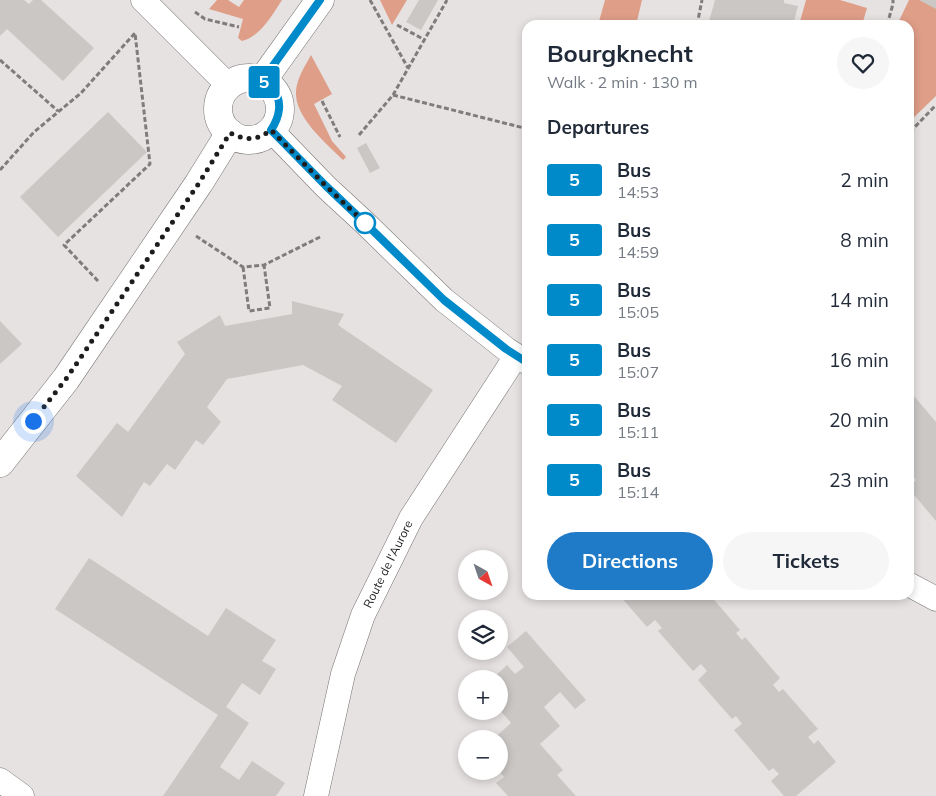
<!DOCTYPE html>
<meta charset="utf-8">
<style>
:root{--surface:#fff;--page:#f6f6f7;--text:#1f2937;--muted:#747a83;--accent:#1f7ac7}
body{margin:0;font-family:Mulish,sans-serif;background:var(--page);color:var(--text);height:100vh;display:flex;flex-direction:column;font-size:19px;white-space:nowrap}
*{box-sizing:border-box;margin:0}
p{font-size:16px;color:var(--muted)}
.icon{flex:none;width:28px;height:28px;fill:none;stroke:currentColor;stroke-width:2;stroke-linecap:round;stroke-linejoin:round}
.map{position:relative;flex:1;overflow:hidden}
.drawer{position:absolute;left:522px;top:20px;width:392px;height:580px;display:flex;flex-direction:column;background:var(--surface);border-radius:15px;box-shadow:0 2px 8px #0003}
.drawer>*{flex:none}
.badge{padding:0 10px;border-radius:4px;font-size:18px;line-height:32px}
.needle{width:32px;rotate:140deg}
.buttons{position:absolute;left:458px;top:550px;display:grid;gap:10px}
.buttons a{display:grid;place-items:center;width:50px;height:50px;border-radius:50%;background:var(--surface);box-shadow:0 2px 8px #0003;font-size:25px}
.you{position:absolute;width:25px;height:25px;margin:-12px;border:4px solid #fff;border-radius:50%;background:#1a73e8;box-shadow:0 0 0 8px #1a73e833}
.map>.badge{position:absolute;translate:-50% -50%;box-shadow:0 0 0 2px #fff}
h2{padding:0 25px;font-size:19px;line-height:45px}
.round{display:grid;place-items:center;flex:none;width:52px;height:52px;border-radius:26px;background:var(--page)}
.summary{display:flex;align-items:center;justify-content:space-between;height:85px;padding:0 25px}
h1{font-size:24px;font-weight:700;line-height:38px}
.primary-button{display:flex;gap:10px;margin-top:auto;padding:10px 25px}
.primary-button a{flex:1;height:58px;border-radius:30px;background:var(--accent);color:#fff;font-size:20px;font-weight:700;line-height:58px;text-align:center}
.primary-button a+a{background:var(--page);color:var(--text)}
ul{padding:0;list-style:none}
li{display:flex;align-items:center;gap:15px;height:60px;padding:0 25px}
li div{flex:1}
li b{display:block;font-size:19px}
li em{font-style:normal}
li .badge{min-width:55px;font-weight:700;text-align:center}
.map>svg:first-child{display:block}
.green{fill:#df9e88}
.building{fill:#cac7c5}
.lines{fill:none;stroke-linecap:round;stroke-linejoin:round}
.street-casing{stroke:#777473;stroke-width:25}
.primary-casing{stroke:#777473;stroke-width:29}
.path{stroke:#7f7c7b;stroke-width:3;stroke-dasharray:5 2.5;stroke-linecap:butt}
.street{stroke:#fff;stroke-width:24}
.primary{stroke:#fff;stroke-width:28}
.line-casing{stroke:#fff;stroke-width:11}
.line{stroke:#008ac9;stroke-width:8}
.walk{stroke:#1e1c1c;stroke-width:5;stroke-dasharray:0 9}
.stop-dot{fill:#fff;stroke:#008ac9;stroke-width:2.5}
.labels{text-anchor:middle;stroke-width:5;stroke-linejoin:round;paint-order:stroke}
.street-label{font-size:12px;fill:#1e1c1c;stroke:#f3efee}
</style>
<div class="map">
<svg width="936" height="796" viewBox="0 0 936 796">
<rect width="100%" height="100%" fill="#e6e2e1"/>
<g class="green">
<path d="M217 0H228L239 7 244 0H282C272 15 261 36 242 41L238 38 243 19 209 9Z"/>
<polygon points="380,0 407,0 392,25"/>
<polygon points="605,0 642,0 636,25 598,25"/>
<polygon points="806,0 840,0 867,8 862,25 799,25"/>
<polygon points="909,0 936,0 936,96 910,121 910,25 897,25"/>
<path d="M311 55 332 94 314 104 332 141 346 157 343 160C326 143 294 117 296 91 297 78 305 66 311 55Z"/>
</g>
<g class="building">
<polygon points="0,0 24,0 29,4 33,0 41,0 94,48 63,81 7,29 0,36"/>
<polygon points="419,0 438,0 421,30 406,22"/>
<polygon points="715,0 784,0 784,3 798,6 793,25 708,25"/>
<polygon points="919,0 936,0 936,9"/>
<polygon points="108,112 147,152 58,237 20,197"/>
<polygon points="366,143 380,168 370,173 357,148"/>
<polygon points="292,301 344,314 338,325 433,390 396,443 332,400 342,386 303,365 227,379 207,407 221,422 203,445 196,440 175,470 167,464 150,486 144,482 122,517 76,476 117,423 128,432 185,354 177,342 220,315 225,326 292,314"/>
<polygon points="0,321 22,344 0,364"/>
<polygon points="914,396 936,422 936,521 910,490 910,486 916,480 910,473 910,399"/>
<polygon points="89,558 208,636 226,608 276,640 262,661 276,669 260,695 242,683 226,707 249,723 220,767 239,780 252,761 285,783 276,796 163,796 218,715 55,609"/>
<polygon points="619,595 710,595 740,630 736,633 742,640 745,637 780,678 773,685 779,692 783,689 818,729 808,737 814,744 818,740 836,762 796,796 784,796 771,781 779,774 773,768 769,771 734,730 742,724 736,716 732,719 698,680 707,671 701,664 693,671 658,631 662,628 655,620 647,627"/>
<polygon points="526,631 586,700 575,709 560,692 544,707 560,726 540,744 563,770 557,775 576,796 508,796 496,783 504,777 499,771 499,739 493,739 511,723 499,709 499,679 492,679 507,665 515,674 524,667 507,647"/>
</g>
<g class="lines">
<g class="street-casing">
<g id="street">
<polyline points="143,0 228,85"/>
<polyline points="271,130 326,187 365,223 444,300 506,349 528,363"/>
<polyline points="910,585 936,599"/>
<polyline points="0,780 22,796"/>
<path id="s1" d="M316 796 343 674 363 615 411 518 516 356"/>
</g>
</g>
<g class="primary-casing">
<g id="primary">
<circle cx="249" cy="109" r="31"/>
<polyline points="262,81 320,0"/>
<polyline points="0,463 66,379 199,183 230,133"/>
</g>
</g>
<g class="path">
<polyline points="370,0 408,68"/>
<polyline points="195,12 205,19 239,27"/>
<polyline points="397,25 425,40"/>
<polyline points="697,25 702,0"/>
<polyline points="887,25 893,4 893,0"/>
<polyline points="0,60 58,111"/>
<polyline points="393,95 528,129"/>
<polyline points="322,101 340,137"/>
<polyline points="910,132 936,105"/>
<polyline points="359,135 393,95 447,0"/>
<polyline points="0,170 34,132 81,93 135,33"/>
<polyline points="196,236 243,267 264,265 322,236"/>
<polyline points="243,267 249,311 270,308 264,265"/>
<polyline points="98,281 64,245 150,164 135,33"/>
<polyline points="523,325 528,319"/>
</g>
<use href="#street" class="street"/>
<use href="#primary" class="primary"/>
</g>
<g class="lines">
<g class="line-casing">
<path id="line" d="M320 0 262 81C265 83 270 85 272 88 284 101 279 118 271 130L326 186 365 223 444 300 506 349 528 363"/>
</g>
<use href="#line" class="line"/>
<path class="walk" d="M33 421 66 379 77 363 199 183 230 133C247 140 254 142 271 130L326 186 365 223"/>
</g>
<circle class="stop-dot" cx="365" cy="223" r="10"/>
<g class="labels">
<g class="street-label">
<text dy="4" stroke="none"><textPath href="#s1" startOffset="244">Route de l'Aurore</textPath></text>
</g>
</g>
</svg>
<div class="buttons">
<a><svg class="needle" viewBox="-14 -14 28 28"><path d="M0-13l5 13h-10z" fill="#e53935"/><path d="M0 13l5-13h-10z" fill="#747a83"/></svg></a>
<a><svg class="icon" aria-label="layers" viewBox="0 0 24 24"><path d="M12 4l9 5-9 5-9-5zM3 14l9 5 9-5"/></svg></a>
<a>+</a>
<a>−</a>
</div>
<div class="you" style="left:33px;top:421px"></div>
<b class="badge" style="left:264px;top:82px;background:#008ac9;color:#fff">5</b>
<section class="drawer">
<div class="summary"><div><h1>Bourgknecht</h1><p>Walk · 2 min · 130 m</p></div><a class="round"><svg class="icon" aria-label="heart" viewBox="0 0 24 24"><path d="M12 20l-8-8c-3-5 5-10 8-4 3-6 11-1 8 4z"/></svg></a></div>
<h2>Departures</h2>
<ul>
<li><span class="badge" style="background:#008ac9;color:#fff">5</span><div><b>Bus</b><p>14:53</p></div><em>2 min</em></li>
<li><span class="badge" style="background:#008ac9;color:#fff">5</span><div><b>Bus</b><p>14:59</p></div><em>8 min</em></li>
<li><span class="badge" style="background:#008ac9;color:#fff">5</span><div><b>Bus</b><p>15:05</p></div><em>14 min</em></li>
<li><span class="badge" style="background:#008ac9;color:#fff">5</span><div><b>Bus</b><p>15:07</p></div><em>16 min</em></li>
<li><span class="badge" style="background:#008ac9;color:#fff">5</span><div><b>Bus</b><p>15:11</p></div><em>20 min</em></li>
<li><span class="badge" style="background:#008ac9;color:#fff">5</span><div><b>Bus</b><p>15:14</p></div><em>23 min</em></li>
</ul>
<div class="primary-button"><a>Directions</a><a>Tickets</a></div>
</section>
</div>
